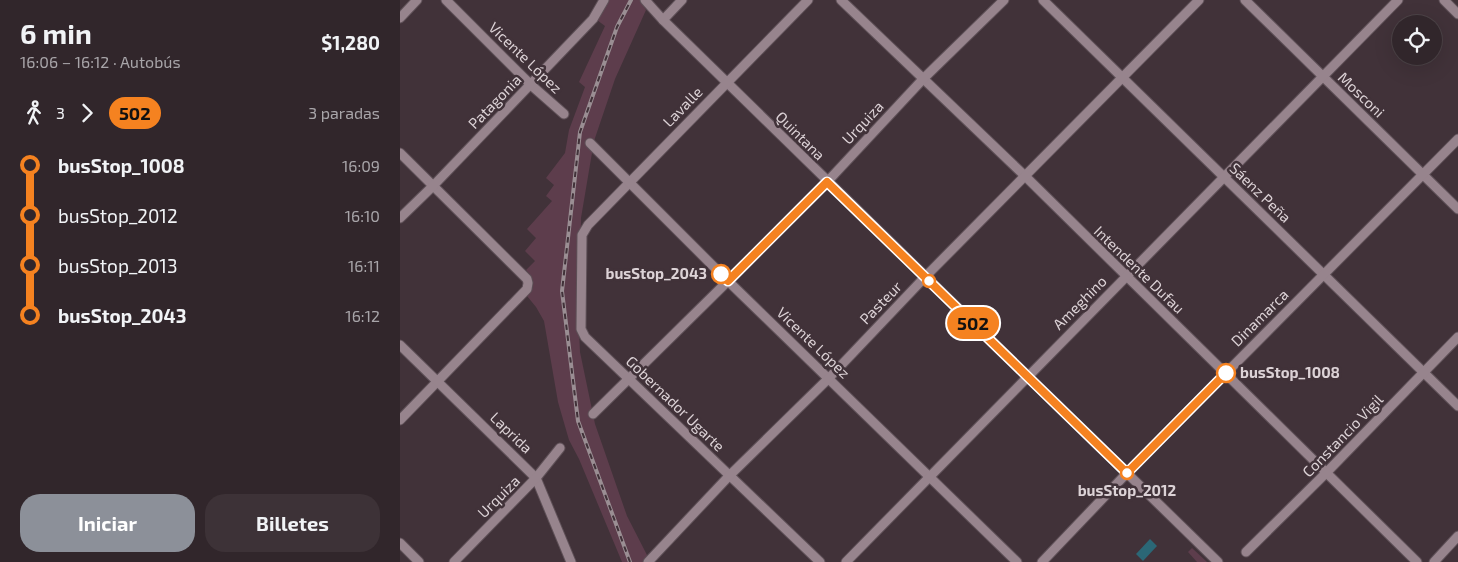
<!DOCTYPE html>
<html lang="es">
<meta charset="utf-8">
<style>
:root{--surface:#31262b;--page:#3d3237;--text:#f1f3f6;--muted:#a8a5a9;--line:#4c4347;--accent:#8c9099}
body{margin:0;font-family:"Exo 2",sans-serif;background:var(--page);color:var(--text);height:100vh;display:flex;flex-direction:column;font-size:19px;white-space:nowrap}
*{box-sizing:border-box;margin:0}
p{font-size:16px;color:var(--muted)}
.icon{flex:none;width:28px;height:28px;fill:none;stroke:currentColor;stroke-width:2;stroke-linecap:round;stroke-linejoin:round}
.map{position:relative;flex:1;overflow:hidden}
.panel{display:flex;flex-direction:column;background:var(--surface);width:400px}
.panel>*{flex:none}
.badge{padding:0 10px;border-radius:16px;font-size:18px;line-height:32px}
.tools{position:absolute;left:992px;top:15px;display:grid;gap:10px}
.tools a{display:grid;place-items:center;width:50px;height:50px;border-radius:50%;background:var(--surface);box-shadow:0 5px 20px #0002,0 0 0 1px var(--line);font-size:25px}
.map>.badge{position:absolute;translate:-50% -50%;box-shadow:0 0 0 2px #fff}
.legs{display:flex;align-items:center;gap:8px;height:55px;padding:0 20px;font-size:16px}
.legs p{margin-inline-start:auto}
.summary{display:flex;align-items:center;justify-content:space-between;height:85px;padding:0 20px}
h1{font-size:28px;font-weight:700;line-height:38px}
.button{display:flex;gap:10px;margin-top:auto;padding:10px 20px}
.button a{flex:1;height:58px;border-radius:20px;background:var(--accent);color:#fff;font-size:20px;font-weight:700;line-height:58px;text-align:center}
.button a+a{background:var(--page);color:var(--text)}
ul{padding:0 20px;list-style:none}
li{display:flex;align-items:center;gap:18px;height:50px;font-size:19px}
li i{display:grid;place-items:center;width:8px;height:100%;margin:0 6px;background:currentColor}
li i::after{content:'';width:12px;height:12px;margin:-6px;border:4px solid;border-radius:50%;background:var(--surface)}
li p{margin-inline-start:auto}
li:first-child i{background:linear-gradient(#0000 50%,currentColor 0)}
li:last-child i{background:linear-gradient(currentColor 50%,#0000 0)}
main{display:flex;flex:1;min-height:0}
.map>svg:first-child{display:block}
.green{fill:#5d3d4c}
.water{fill:#2b6776}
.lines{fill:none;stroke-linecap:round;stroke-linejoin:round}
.minor-casing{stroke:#5e5057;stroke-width:11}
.minor{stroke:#97848d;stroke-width:9}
.rail-casing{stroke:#9a8e93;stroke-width:4}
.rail{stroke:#413239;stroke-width:2;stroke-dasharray:5.5;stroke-linecap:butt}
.line-1-casing{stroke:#fff;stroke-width:11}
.line-1{stroke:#f58220;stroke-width:8}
.stop-1-dot{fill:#fff;stroke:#f58220;stroke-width:2.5}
.labels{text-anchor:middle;stroke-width:5;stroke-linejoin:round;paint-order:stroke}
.street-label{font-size:15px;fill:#dcd2d6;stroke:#413239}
.stop-label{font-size:15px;font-weight:bold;fill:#dcd2d6;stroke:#413239;text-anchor:end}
</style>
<main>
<section class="panel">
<div class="summary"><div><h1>6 min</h1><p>16:06 – 16:12 · Autobús</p></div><b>$1,280</b></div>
<div class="legs"><svg class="icon" aria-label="walk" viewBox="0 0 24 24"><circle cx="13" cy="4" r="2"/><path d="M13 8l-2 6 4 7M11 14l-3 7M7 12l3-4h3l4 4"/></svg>3<svg class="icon" aria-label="forward" viewBox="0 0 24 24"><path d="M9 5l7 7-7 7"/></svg><b class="badge" style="background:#f58220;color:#111">502</b><p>3 paradas</p></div>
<ul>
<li><i style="color:#f58220"></i><b>busStop_1008</b><p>16:09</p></li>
<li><i style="color:#f58220"></i><span>busStop_2012</span><p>16:10</p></li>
<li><i style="color:#f58220"></i><span>busStop_2013</span><p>16:11</p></li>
<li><i style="color:#f58220"></i><b>busStop_2043</b><p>16:12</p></li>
</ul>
<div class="button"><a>Iniciar</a><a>Billetes</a></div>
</section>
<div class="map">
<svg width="1058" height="562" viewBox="0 0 1058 562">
<rect width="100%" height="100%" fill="#413239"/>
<g class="green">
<path d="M208 0H240L246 10 215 79 194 141 181 218 179 329 180 352 195 424 227 516 248 557 243 562H222L179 459 169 440 158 402 144 321 136 307 127 296C136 287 135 279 126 270L135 261 125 251 136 238 127 229 152 201 146 196 154 185 146 178 165 153 169 130 185 87 179 82 205 26 197 20Z"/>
<polygon points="792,548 807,562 797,562 788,552"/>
</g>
<polygon class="water" points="750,539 757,546 743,561 736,554"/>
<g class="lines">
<g class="minor-casing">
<g id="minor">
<polyline points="46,0 131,85 164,114"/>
<polyline points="245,0 263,20 818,562"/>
<polyline points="408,0 188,225 182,235 181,329 185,337 420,562"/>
<polyline points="441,0 625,176 1017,562"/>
<polyline points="643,0 1058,406"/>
<polyline points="845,0 1058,209"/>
<polyline points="1044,0 1058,14"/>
<polyline points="0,18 17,0"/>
<polyline points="263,20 282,0"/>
<polyline points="190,143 328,281 617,562"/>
<polyline points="0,153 127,279 128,283 127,289 0,420"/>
<polyline points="0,218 33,186 193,19 204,0"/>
<polyline points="0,345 136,478 171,562"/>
<polyline points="193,414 328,281 427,182 524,78 604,0"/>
<polyline points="0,543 19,562"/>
<polyline points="846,552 926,473 1058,337"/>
<polyline points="54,562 136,478 160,448"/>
<polyline points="248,562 329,476 429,378 525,277 799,0"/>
<polyline points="446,562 998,0"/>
<polyline points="642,562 727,473 1058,139"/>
<polyline points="1034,562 1058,536"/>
</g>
</g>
<use href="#minor" class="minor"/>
<g class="rail-casing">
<polyline id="rail" points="230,562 178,421 162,291 180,132 217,27 231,0"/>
</g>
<use href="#rail" class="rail"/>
</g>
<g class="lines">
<g class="line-1-casing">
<polyline id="line-1" points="321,274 328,281 427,182 727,473 826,373"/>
</g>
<use href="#line-1" class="line-1"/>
</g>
<g class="stop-1-dot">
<circle cx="321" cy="274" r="9"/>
<circle cx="529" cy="281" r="6"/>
<circle cx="826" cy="373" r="9"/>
<circle cx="727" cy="473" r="6"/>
</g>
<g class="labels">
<g class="street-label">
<text transform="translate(125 58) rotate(44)" y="5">Vicente López</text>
<text transform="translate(961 95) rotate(44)" y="5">Mosconi</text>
<text transform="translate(95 102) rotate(-46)" y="5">Patagonia</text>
<text transform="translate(283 107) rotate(-46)" y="5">Lavalle</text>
<text transform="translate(463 123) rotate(-47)" y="5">Urquiza</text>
<text transform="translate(400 136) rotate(45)" y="5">Quintana</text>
<text transform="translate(860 193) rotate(44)" y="5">Sáenz Peña</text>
<text transform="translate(739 270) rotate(44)" y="5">Intendente Dufau</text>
<text transform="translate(481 303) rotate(-46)" y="5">Pasteur</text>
<text transform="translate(680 303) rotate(-45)" y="5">Ameghino</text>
<text transform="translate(860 318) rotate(-45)" y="5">Dinamarca</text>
<text transform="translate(413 343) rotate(44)" y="5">Vicente López</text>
<text transform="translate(275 404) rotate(44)" y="5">Gobernador Ugarte</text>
<text transform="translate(111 433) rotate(44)" y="5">Laprida</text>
<text transform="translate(943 436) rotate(-46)" y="5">Constancio Vigil</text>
<text transform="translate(99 497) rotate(-45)" y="5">Urquiza</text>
</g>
<g class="stop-label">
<text x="307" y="279">busStop_2043</text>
<text x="840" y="378" text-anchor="start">busStop_1008</text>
<text x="727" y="496" text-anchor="middle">busStop_2012</text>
</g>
</g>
</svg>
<div class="tools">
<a><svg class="icon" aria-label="locate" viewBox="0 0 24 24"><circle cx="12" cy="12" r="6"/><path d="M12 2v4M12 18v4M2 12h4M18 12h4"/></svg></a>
</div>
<b class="badge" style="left:573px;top:323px;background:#f58220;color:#111">502</b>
</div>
</main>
